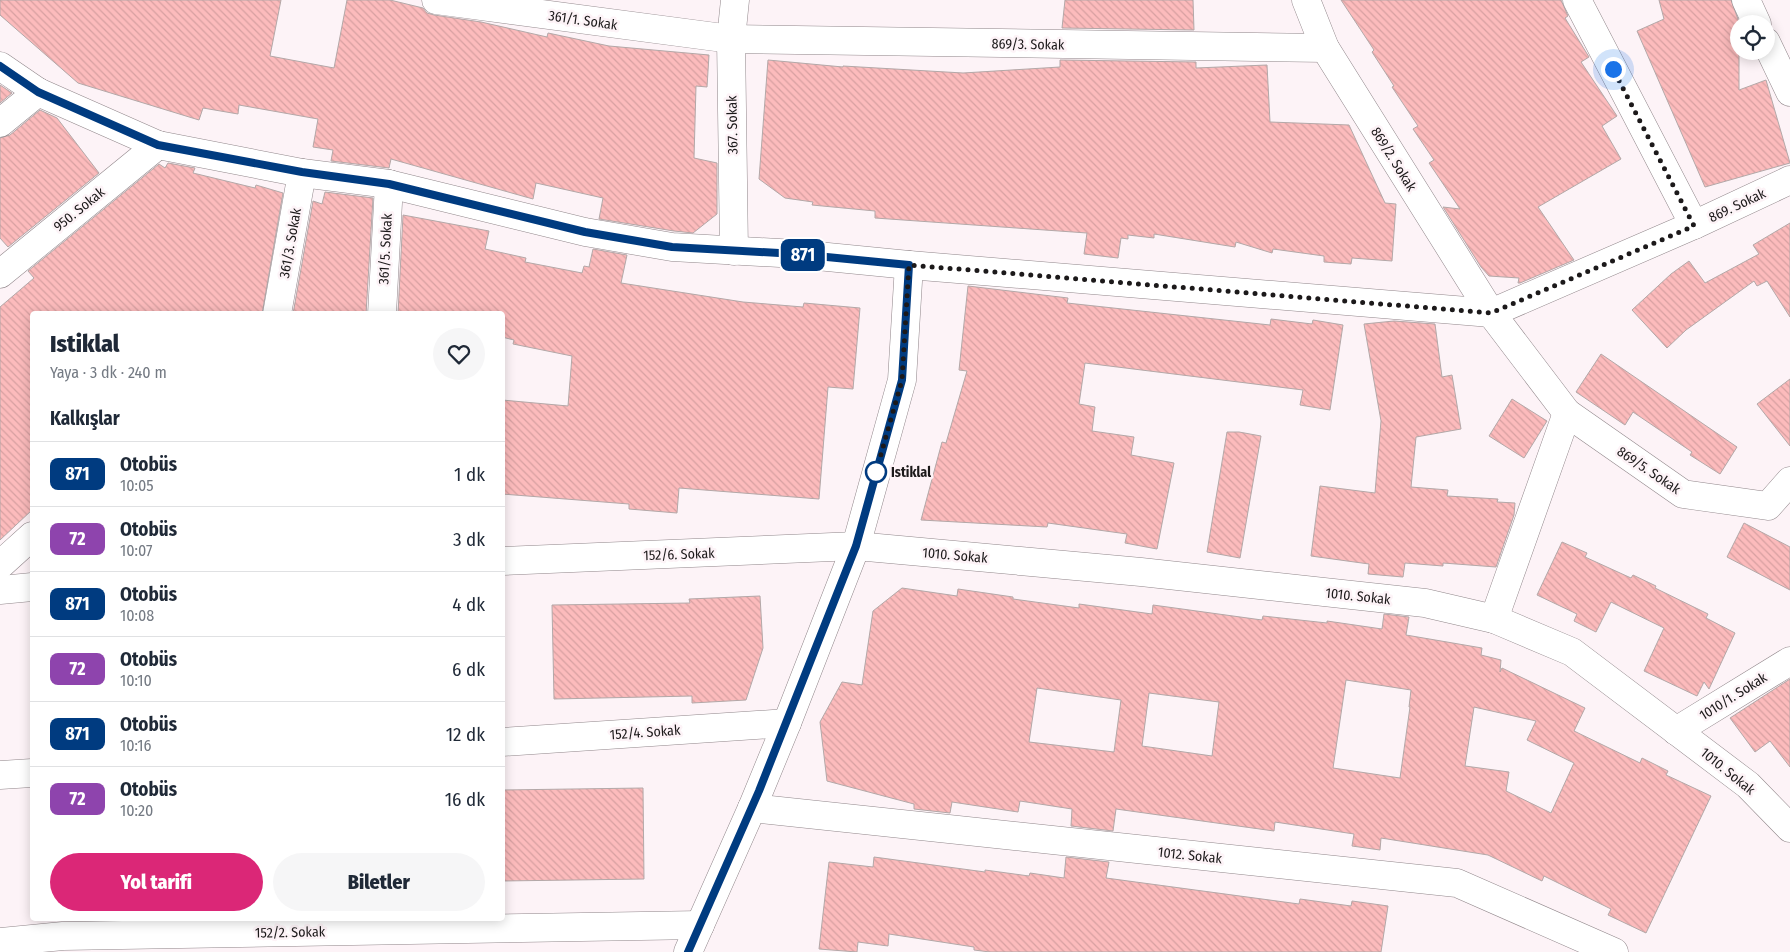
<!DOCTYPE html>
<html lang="tr">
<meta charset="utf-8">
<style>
:root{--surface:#fff;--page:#f6f6f7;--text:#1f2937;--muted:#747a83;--line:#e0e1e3;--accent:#db2777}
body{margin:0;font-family:"Fira Sans Condensed",sans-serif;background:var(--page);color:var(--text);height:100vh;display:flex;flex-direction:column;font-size:19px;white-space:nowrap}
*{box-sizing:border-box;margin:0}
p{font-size:16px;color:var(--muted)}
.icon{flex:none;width:28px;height:28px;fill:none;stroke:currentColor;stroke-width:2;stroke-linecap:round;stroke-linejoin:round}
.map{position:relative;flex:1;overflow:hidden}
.details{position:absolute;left:30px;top:311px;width:475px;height:610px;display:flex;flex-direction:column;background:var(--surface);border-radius:5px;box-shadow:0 2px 12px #0003}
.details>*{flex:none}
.badge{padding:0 10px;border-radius:8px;font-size:18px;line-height:32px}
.controls{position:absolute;left:1730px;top:15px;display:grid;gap:10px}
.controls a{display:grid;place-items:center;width:45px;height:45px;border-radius:50%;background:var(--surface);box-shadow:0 2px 12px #0003;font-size:25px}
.you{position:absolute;width:25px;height:25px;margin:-12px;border:4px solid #fff;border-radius:50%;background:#1a73e8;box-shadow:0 0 0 8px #1a73e833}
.map>.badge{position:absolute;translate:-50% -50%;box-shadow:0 0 0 2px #fff}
h2{padding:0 20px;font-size:19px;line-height:45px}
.round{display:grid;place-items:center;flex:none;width:52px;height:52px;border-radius:26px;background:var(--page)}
.headline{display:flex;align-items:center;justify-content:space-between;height:85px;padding:0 20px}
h1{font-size:24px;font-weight:800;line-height:38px}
.primary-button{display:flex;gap:10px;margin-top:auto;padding:10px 20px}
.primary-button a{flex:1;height:58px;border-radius:30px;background:var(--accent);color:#fff;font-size:20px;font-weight:800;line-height:58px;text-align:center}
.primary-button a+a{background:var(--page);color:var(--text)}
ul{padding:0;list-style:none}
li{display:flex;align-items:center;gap:15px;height:65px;padding:0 20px;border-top:1px solid var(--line)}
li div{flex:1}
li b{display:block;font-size:19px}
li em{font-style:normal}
li .badge{min-width:55px;font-weight:700;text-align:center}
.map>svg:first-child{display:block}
.building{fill:url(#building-back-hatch);stroke:#b3a8a8;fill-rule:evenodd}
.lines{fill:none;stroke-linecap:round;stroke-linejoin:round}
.minor-casing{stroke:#91878b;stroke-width:29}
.minor{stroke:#fff;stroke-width:28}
.line-casing{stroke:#fff;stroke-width:11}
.line{stroke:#003b80;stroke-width:8}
.walk{stroke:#1c191a;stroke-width:5;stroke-dasharray:0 9}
.stop-dot{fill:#fff;stroke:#003b80;stroke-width:2.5}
.labels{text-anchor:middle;stroke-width:5;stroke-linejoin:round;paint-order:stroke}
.street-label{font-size:14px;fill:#1c191a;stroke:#fdf3f7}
.stop-label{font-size:14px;font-weight:bold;fill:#1c191a;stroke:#fdf3f7;text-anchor:start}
</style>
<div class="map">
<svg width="1790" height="952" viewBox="0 0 1790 952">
<defs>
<pattern id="building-back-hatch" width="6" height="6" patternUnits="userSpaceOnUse" patternTransform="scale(1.25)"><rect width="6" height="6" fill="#fcbbbc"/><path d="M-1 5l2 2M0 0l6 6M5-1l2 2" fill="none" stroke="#d7a0a1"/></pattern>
</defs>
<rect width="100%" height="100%" fill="#fdf3f7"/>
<g class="building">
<polygon points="0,0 281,0 270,56 334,68 347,0 390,0 423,8 427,13 434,15 481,22 547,37 548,33 609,46 709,55 707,87 696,86 694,158 717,163 717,214 693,233 674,231 599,219 603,198 536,183 533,199 391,159 389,168 331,161 333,150 313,147 318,119 239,105 238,114 203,108 199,120 78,83 0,15"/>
<polygon points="1065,0 1193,0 1194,30 1062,28"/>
<polygon points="1341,0 1561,0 1568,16 1565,18 1589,57 1581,62 1617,116 1602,126 1621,159 1538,207 1574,260 1520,283 1518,283 1519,278 1489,276 1481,267 1443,207 1460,209 1429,163 1434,160 1413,129 1418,126 1392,87 1394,86 1372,52 1374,50"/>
<polygon points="1659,0 1731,0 1739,22 1739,90 1766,80 1790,163 1705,187 1637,31 1664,19"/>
<polygon points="768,60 843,67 843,66 963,73 1060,67 1060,60 1196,62 1196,68 1267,65 1270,122 1349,125 1385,203 1396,204 1392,261 1352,258 1351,264 1324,262 1324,256 1273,249 1272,253 1236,242 1235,247 1154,234 1154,238 1128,235 1128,239 1121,238 1118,258 1084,254 1087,233 875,218 875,211 812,205 813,202 785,198 759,179"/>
<polygon points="0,85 12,93 0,103"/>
<polygon points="40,110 57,118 99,173 8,247 0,238 0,138 10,135"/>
<polygon points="168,163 195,168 193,173 255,188 256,185 283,193 262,314 32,314 32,510 0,540 0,307 34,278 28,271 159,164 165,168"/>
<polygon points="325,192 373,198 366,314 293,314 313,201 322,204"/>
<polygon points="403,215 489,231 485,249 526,258 525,262 582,273 584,266 589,267 593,249 627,255 621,283 743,302 803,307 804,303 860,308 853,389 828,387 819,499 679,488 677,513 629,509 629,504 502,494 502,400 568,406 572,356 513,344 514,340 502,337 502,314 398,314"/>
<polygon points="1790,223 1790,317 1767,281 1757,286 1754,281 1686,330 1667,348 1632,310 1671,274 1689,261 1705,283 1759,254 1753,245"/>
<polygon points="968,286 1068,298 1067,303 1270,325 1271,319 1312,324 1313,320 1343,325 1330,410 1300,405 1303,390 1085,363 1079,404 1095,407 1092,431 1134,437 1131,455 1174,463 1157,549 1125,543 1127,534 1048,523 1047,527 921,520 942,442 946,443 967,371 959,370"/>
<polygon points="1394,321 1435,324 1442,377 1452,375 1461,429 1416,437 1411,487 1448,490 1447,496 1498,499 1497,502 1515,503 1514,515 1496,567 1443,563 1443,566 1405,563 1403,577 1368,574 1369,564 1311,556 1320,486 1375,493 1381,421 1364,324"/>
<polygon points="1601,354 1737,447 1720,474 1690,455 1692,452 1633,412 1625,425 1576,392"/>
<polygon points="1790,379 1790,446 1757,404"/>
<polygon points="1512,399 1547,421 1524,458 1489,436"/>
<polygon points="1227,432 1239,432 1261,436 1240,558 1207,552"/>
<polygon points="1744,523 1790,547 1790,590 1727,557"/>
<polygon points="1562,542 1587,553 1585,557 1631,578 1633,575 1656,586 1655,588 1708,614 1706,618 1735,633 1709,689 1704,682 1697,696 1644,671 1664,628 1611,602 1596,632 1574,621 1577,614 1537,595"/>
<path d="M902 588 957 596 958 589 1013 597V599L1079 608V604L1152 614 1153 605 1262 620 1263 616 1327 623V621L1382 629 1384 614 1409 617 1406 635 1482 648 1481 655 1501 660 1500 672 1502 668 1585 708 1574 731 1640 763 1642 758 1668 771 1666 775 1711 796 1646 933 1608 915 1611 909 1544 876 1542 881 1488 855 1381 838 1380 850 1352 846 1354 834 1275 822 1274 831 1116 809 1113 831 1071 826 1072 809 1020 801 1018 812 952 802 950 813 914 809V804L827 781 820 722 842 682 862 685 873 611ZM1346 680 1411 690 1409 707H1410L1400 778 1333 768ZM1037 688 1121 700 1114 752 1029 742ZM1149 693 1219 702 1212 756 1142 746ZM1474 707 1536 721 1527 740 1574 763 1551 813 1506 791 1509 772 1465 766Z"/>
<polygon points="760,596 763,648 746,700 692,703 692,696 554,699 552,605 690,603 689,599"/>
<polygon points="1790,679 1790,767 1770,741 1755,752 1730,718"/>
<polygon points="643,788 644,879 502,881 502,790"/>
<polygon points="874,857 985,872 985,870 1029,876 1030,873 1064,878 1066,857 1109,862 1106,878 1299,904 1300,899 1351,906 1352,901 1388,906 1381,952 990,952 974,950 974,947 889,934 888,946 858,942 857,952 819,949 829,862 873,867"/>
</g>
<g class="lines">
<g class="minor-casing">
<g id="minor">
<polyline points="436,0 731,39 1325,48"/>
<polyline points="1306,0 1325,48 1491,313 1567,413 1683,494 1768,506 1790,481"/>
<polyline points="1577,0 1694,225"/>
<polyline points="1746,0 1757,24"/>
<polyline points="1766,42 1790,92"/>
<polyline points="0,66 38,92 158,145 302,173 389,184 585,232 672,247 797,254 909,265 1491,313 1694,225 1790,180"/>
<polyline points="0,123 38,92"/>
<polyline points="734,251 731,39 735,0"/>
<polyline points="0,274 158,145"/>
<polyline points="277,314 302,173"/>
<polyline points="382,314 389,184"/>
<polyline points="502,561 856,546 1141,572 1425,603 1494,619 1572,652 1748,785 1790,828"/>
<polyline points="0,565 32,536"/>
<polyline points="0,590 32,587"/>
<polyline points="1494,619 1567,413"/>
<polyline points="1676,731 1790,661"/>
<polyline points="502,742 787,723"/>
<polyline points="0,775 32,773"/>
<polyline points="752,808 1457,883 1614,952"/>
<polyline points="0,942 63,936 700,925"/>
<polyline points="688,952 752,808 787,723 856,546 902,380 909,265"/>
</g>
</g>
<use href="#minor" class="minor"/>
</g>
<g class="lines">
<g class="line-casing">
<polyline id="line" points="0,66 38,92 158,145 302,172 389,184 585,232 672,247 796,254 909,265 902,380 856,546 759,791 688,952"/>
</g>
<use href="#line" class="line"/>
<polyline class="walk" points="876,472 902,380 909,265 1491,313 1694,226 1613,69"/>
</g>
<circle class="stop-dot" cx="876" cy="472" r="10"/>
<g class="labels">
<g class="street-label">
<text transform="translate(583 20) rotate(8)" y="5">361/1. Sokak</text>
<text transform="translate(1028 44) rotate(1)" y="5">869/3. Sokak</text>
<text transform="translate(732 125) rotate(-91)" y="5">367. Sokak</text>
<text transform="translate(1394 159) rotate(58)" y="5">869/2. Sokak</text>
<text transform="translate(1737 205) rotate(-25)" y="5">869. Sokak</text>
<text transform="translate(79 209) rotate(-39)" y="5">950. Sokak</text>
<text transform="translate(290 243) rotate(-80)" y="5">361/3. Sokak</text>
<text transform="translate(385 249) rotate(-87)" y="5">361/5. Sokak</text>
<text transform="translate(1649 470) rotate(34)" y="5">869/5. Sokak</text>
<text transform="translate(679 554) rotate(-2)" y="5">152/6. Sokak</text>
<text transform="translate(955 555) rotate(5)" y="5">1010. Sokak</text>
<text transform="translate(1358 596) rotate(6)" y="5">1010. Sokak</text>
<text transform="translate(1733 696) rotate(-32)" y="5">1010/1. Sokak</text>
<text transform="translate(645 732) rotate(-4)" y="5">152/4. Sokak</text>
<text transform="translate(1728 771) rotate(39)" y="5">1010. Sokak</text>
<text transform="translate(1190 855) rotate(6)" y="5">1012. Sokak</text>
<text transform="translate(290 932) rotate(-1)" y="5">152/2. Sokak</text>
</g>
<g class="stop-label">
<text x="891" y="477">Istiklal</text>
</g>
</g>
</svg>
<div class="controls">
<a><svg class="icon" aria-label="locate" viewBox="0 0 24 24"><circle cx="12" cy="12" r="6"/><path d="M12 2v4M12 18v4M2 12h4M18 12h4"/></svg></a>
</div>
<div class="you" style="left:1613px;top:69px"></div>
<b class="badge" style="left:803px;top:255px;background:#003b80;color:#fff">871</b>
<section class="details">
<div class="headline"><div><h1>Istiklal</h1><p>Yaya · 3 dk · 240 m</p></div><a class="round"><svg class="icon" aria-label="heart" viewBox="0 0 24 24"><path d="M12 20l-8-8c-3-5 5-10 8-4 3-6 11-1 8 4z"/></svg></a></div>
<h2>Kalkışlar</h2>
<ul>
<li><span class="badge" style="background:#003b80;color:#fff">871</span><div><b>Otobüs</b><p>10:05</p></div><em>1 dk</em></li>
<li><span class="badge" style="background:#8e44ad;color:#fff">72</span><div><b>Otobüs</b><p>10:07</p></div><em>3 dk</em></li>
<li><span class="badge" style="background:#003b80;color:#fff">871</span><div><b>Otobüs</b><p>10:08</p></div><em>4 dk</em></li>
<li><span class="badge" style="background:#8e44ad;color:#fff">72</span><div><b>Otobüs</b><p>10:10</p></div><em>6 dk</em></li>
<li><span class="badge" style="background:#003b80;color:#fff">871</span><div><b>Otobüs</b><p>10:16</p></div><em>12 dk</em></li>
<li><span class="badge" style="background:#8e44ad;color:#fff">72</span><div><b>Otobüs</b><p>10:20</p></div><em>16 dk</em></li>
</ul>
<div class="primary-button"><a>Yol tarifi</a><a>Biletler</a></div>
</section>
</div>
